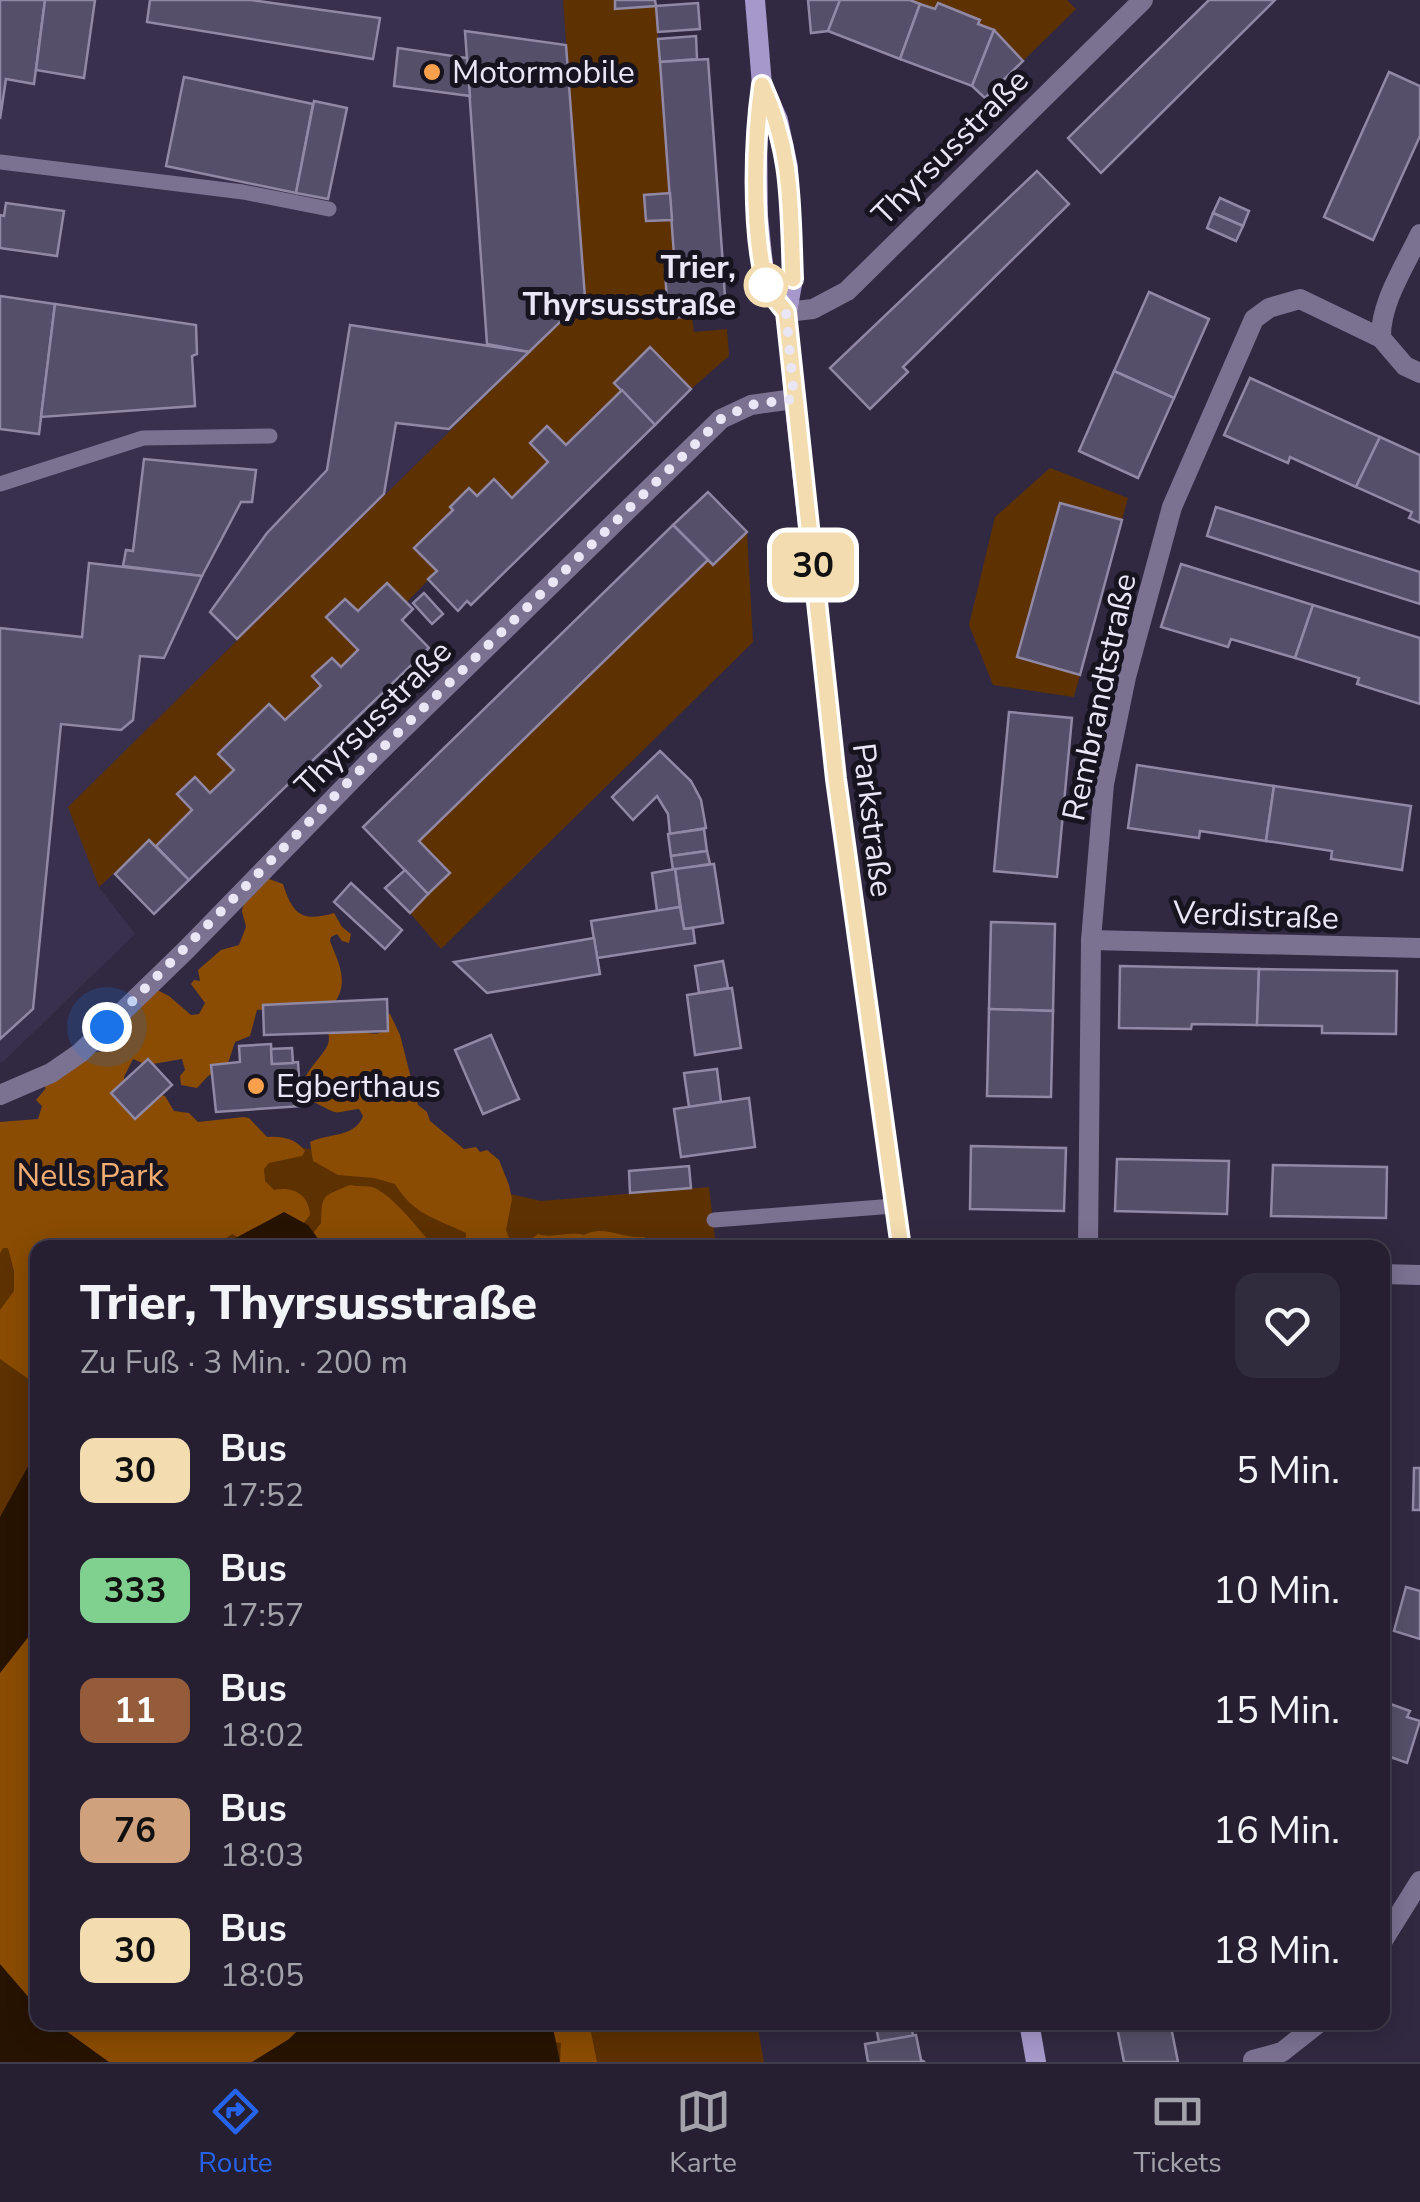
<!DOCTYPE html>
<html lang="de">
<meta charset="utf-8">
<style>
:root{--surface:#251f31;--page:#312c3d;--text:#f1f3f6;--muted:#a3a2ab;--line:#423d4d;--accent:#2563eb}
body{margin:0;font-family:"Nunito Sans",sans-serif;background:var(--page);color:var(--text);height:100vh;display:flex;flex-direction:column;font-size:38px;white-space:nowrap}
*{box-sizing:border-box;margin:0}
p{font-size:32px;color:var(--muted)}
.icon{flex:none;width:55px;height:55px;fill:none;stroke:currentColor;stroke-width:2;stroke-linecap:round;stroke-linejoin:round}
.map{position:relative;flex:1;overflow:hidden}
.sheet{position:absolute;left:30px;top:1240px;width:1360px;height:790px;display:flex;flex-direction:column;background:var(--surface);border-radius:20px;box-shadow:0 5px 25px #0003,0 0 0 2px var(--line)}
.sheet>*{flex:none}
.badge{padding:0 20px;border-radius:15px;font-size:35px;line-height:65px}
.you{position:absolute;width:50px;height:50px;margin:-25px;border:8px solid #fff;border-radius:50%;background:#1a73e8;box-shadow:0 0 0 15px #1a73e833}
.map>.badge{position:absolute;translate:-50% -50%;box-shadow:0 0 0 5px #fff}
.round{display:grid;place-items:center;flex:none;width:105px;height:105px;border-radius:20px;background:var(--page)}
.summary{display:flex;align-items:center;justify-content:space-between;height:170px;padding:0 50px}
h1{font-size:48px;font-weight:800;line-height:75px}
ul{padding:0;list-style:none}
li{display:flex;align-items:center;gap:30px;height:120px;padding:0 50px}
li div{flex:1}
li b{display:block;font-size:38px}
li em{font-style:normal}
li .badge{min-width:110px;font-weight:700;text-align:center}
.tabs{display:flex;justify-content:space-around;align-items:center;height:140px;border-top:2px solid var(--line);background:var(--surface);font-size:28px;color:var(--muted)}
.tabs a{display:grid;justify-items:center;gap:5px}
.tabs .selected{color:var(--accent)}
.map>svg:first-child{display:block}
.built{fill:#39304e}
.green{fill:#5d3100}
.forest{fill:#8a4c02}
.water{fill:#271302}
.building{fill:#564f69;stroke:#9088a4;stroke-width:2.5}
.lines{fill:none;stroke-linecap:round;stroke-linejoin:round}
.lane{stroke:#7b7292;stroke-width:15}
.street{stroke:#7b7292;stroke-width:20}
.secondary{stroke:#a798cb;stroke-width:20}
.line-casing{stroke:#fff;stroke-width:22}
.line{stroke:#f3dcb0;stroke-width:15}
.walk{stroke:#eae6f6;stroke-width:10;stroke-dasharray:0 18}
.poi-dot{fill:#f9a04c;stroke:#17141f;stroke-width:4}
.stop-dot{fill:#fff;stroke:#f3dcb0;stroke-width:5}
.labels{text-anchor:middle;stroke-width:10;stroke-linejoin:round;paint-order:stroke}
.poi-label{font-size:32px;fill:#eae6f6;stroke:#17141f;text-anchor:start}
.street-label{font-size:32px;fill:#eae6f6;stroke:#17141f}
.stop-label{font-size:32px;font-weight:bold;fill:#eae6f6;stroke:#17141f;text-anchor:end}
.park-label{font-size:32px;fill:#f3ad71;stroke:#17141f}
</style>
<div class="map">
<svg width="1420" height="2062" viewBox="0 0 1420 2062">
<rect width="100%" height="100%" fill="#312941"/>
<polygon class="built" points="0,0 563,0 585,298 69,807 99,887 135,934 3,1062 0,1062"/>
<g class="green">
<polygon points="563,0 615,0 616,9 656,6 675,269 665,270 692,316 694,332 727,329 729,356 691,389 650,348 614,382 622,390 566,445 547,426 530,443 548,463 512,498 494,480 477,496 469,489 451,506 453,510 414,548 437,571 407,602 387,583 358,611 344,599 326,617 358,650 341,667 331,658 313,676 321,686 285,720 269,704 218,754 234,770 210,793 194,777 177,794 192,810 156,846 149,841 99,887 68,807 585,298"/>
<polygon points="910,0 1067,0 1076,9 1023,61 994,30 978,24 980,19 938,4 935,9"/>
<polygon points="1050,468 1128,498 1122,520 1061,504 1018,656 1080,675 1074,697 993,685 969,625 995,517"/>
<polygon points="747,532 753,642 441,949 410,913 450,873 419,841 708,560 713,565"/>
<polygon points="215,1131 340,1155 541,1201 709,1187 716,1247 38,1248 38,2022 757,2023 764,2062 0,2062 0,1161"/>
</g>
<g class="forest">
<path d="M269 879 283 884C293 916 303 922 334 913L342 927 351 934 349 943 342 941 337 934 331 937 330 941C339 964 350 983 333 1005L257 1010 250 1036 235 1042 227 1066 208 1076 197 1088 181 1085 180 1076 185 1070 182 1059 147 1065 133 1059 124 1077V1087L165 1096 174 1111 189 1113 198 1122 244 1117 249 1118 267 1137C283 1136 296 1139 305 1151L302 1156 269 1163 264 1169 265 1181 274 1190C294 1186 309 1195 310 1215L302 1225 243 1240 232 1234 213 1247 38 1248 37 1385 0 1359V1310L14 1291V1271L8 1248H3L0 1253V1122L38 1119 42 1106 36 1100 46 1088 42 1085 91 1053 109 1050 121 1037 115 1030 155 989 169 996 191 1015 199 1014 205 1003 191 984 194 980 200 981 198 970 221 950 239 945 246 927C246 925 242 913 242 911 243 899 260 883 269 879Z"/>
<path d="M386 1014H390L400 1035 418 1105 427 1112 430 1121 464 1149 476 1147 480 1152 487 1150 499 1160 509 1185 512 1199 506 1230 509 1238 516 1244H524L538 1234C551 1239 569 1231 584 1235 603 1224 623 1239 644 1237L655 1247H454L466 1237V1233C435 1218 414 1215 395 1184L374 1178 338 1175 313 1161 310 1142C328 1133 355 1138 363 1116L359 1109C331 1112 343 1117 316 1103 283 1086 322 1061 328 1044 330 1039 328 1034 328 1028 336 1028 346 1026 354 1028 368 1032 374 1038 387 1029Z"/>
<path d="M350 1185C358 1187 367 1185 375 1188 398 1200 417 1229 435 1247H318L311 1236 321 1223C322 1194 321 1197 350 1185Z"/>
<polygon points="37,1549 38,2022 359,2023 336,2062 0,2062 0,1633"/>
<polygon points="535,2022 589,2023 597,2062 560,2062 561,2043 553,2042"/>
</g>
<g class="water">
<polygon points="284,1212 308,1225 324,1247 219,1247"/>
<polygon points="37,1450 37,1626 0,1673 0,1517"/>
<polygon points="0,1964 37,2007 38,2022 55,2023 109,2062 0,2062"/>
<polygon points="305,2023 552,2023 560,2062 252,2062 289,2039"/>
</g>
<g class="building">
<polygon points="0,0 45,0 34,84 6,79 0,119"/>
<polygon points="45,0 95,0 84,78 36,70"/>
<polygon points="150,0 251,0 380,18 373,59 147,22"/>
<polygon points="615,0 655,0 656,6 615,9"/>
<polygon points="808,0 840,0 828,31 811,33"/>
<polygon points="840,0 910,0 920,4 900,59 828,31"/>
<polygon points="1209,0 1275,0 1101,173 1068,138"/>
<polygon points="698,3 700,29 658,32 656,6"/>
<polygon points="938,3 980,20 978,24 994,30 972,86 900,59 920,4 935,9"/>
<polygon points="994,30 1023,61 985,98 972,86"/>
<polygon points="465,31 566,45 585,298 529,352 487,344"/>
<polygon points="696,36 697,59 660,62 658,39"/>
<polygon points="398,48 467,58 470,96 394,86"/>
<polygon points="708,59 723,265 675,269 660,62"/>
<polygon points="1389,72 1420,86 1420,136 1373,240 1324,217"/>
<polygon points="184,77 313,104 296,193 166,166"/>
<polygon points="314,101 347,108 328,199 296,193"/>
<polygon points="1037,171 1069,204 903,367 908,372 870,409 830,368"/>
<polygon points="670,193 672,220 646,221 644,195"/>
<polygon points="1220,198 1249,211 1243,226 1213,213"/>
<polygon points="6,203 64,211 57,256 0,248 0,215 4,216"/>
<polygon points="1213,213 1243,226 1236,241 1207,228"/>
<polygon points="723,265 726,314 668,318 665,270"/>
<polygon points="1149,292 1209,319 1174,398 1114,371"/>
<polygon points="0,296 55,304 39,434 0,429"/>
<polygon points="55,304 196,325 197,354 192,356 195,406 41,417"/>
<polygon points="350,325 529,352 449,429 396,423 384,494 237,639 210,612 267,533 327,470"/>
<polygon points="650,347 691,389 655,425 614,383"/>
<polygon points="1114,371 1174,398 1138,478 1079,451"/>
<polygon points="1250,378 1380,437 1356,487 1290,457 1288,463 1224,435"/>
<polygon points="622,390 655,425 471,605 467,601 458,611 428,579 437,571 414,548 453,510 450,507 469,488 477,496 494,479 512,498 548,462 530,443 547,426 566,445"/>
<polygon points="1380,437 1420,455 1420,523 1409,518 1412,512 1356,487"/>
<polygon points="144,459 256,470 252,502 241,502 202,576 123,566 126,550 133,551"/>
<polygon points="708,492 747,532 713,565 673,525"/>
<polygon points="1060,503 1122,520 1080,675 1017,657"/>
<polygon points="1216,507 1420,572 1420,604 1207,536"/>
<polygon points="673,525 708,560 419,841 450,873 428,894 363,827"/>
<polygon points="89,563 202,576 164,658 140,656 133,720 121,730 61,724 33,1009 0,1039 0,628 82,637"/>
<polygon points="1181,564 1313,605 1295,658 1231,639 1228,647 1161,627"/>
<polygon points="387,583 413,609 402,620 429,648 189,880 156,846 192,810 177,794 195,777 210,793 234,770 218,754 269,704 285,720 321,686 312,676 332,658 341,667 358,650 326,617 345,599 358,611"/>
<polygon points="424,593 443,614 432,624 413,603"/>
<polygon points="1313,605 1420,638 1420,704 1357,684 1359,678 1295,658"/>
<polygon points="1009,712 1072,718 1057,877 994,871"/>
<polygon points="660,751 691,781 701,800 706,828 670,834 668,814 657,796 633,820 612,797"/>
<polygon points="1137,765 1274,786 1266,841 1200,831 1199,838 1128,828"/>
<polygon points="1274,786 1411,806 1402,870 1331,859 1332,851 1266,841"/>
<polygon points="704,829 707,851 671,856 668,834"/>
<polygon points="149,840 189,880 154,914 115,874"/>
<polygon points="707,851 710,864 673,870 671,856"/>
<polygon points="714,864 723,923 684,929 675,869"/>
<polygon points="675,869 680,907 657,911 652,873"/>
<polygon points="405,870 428,894 410,913 385,888"/>
<polygon points="351,883 402,930 385,949 334,902"/>
<polygon points="680,907 684,929 693,928 695,943 597,958 591,921"/>
<polygon points="991,922 1055,924 1053,1011 989,1009"/>
<polygon points="594,938 600,974 487,993 454,962"/>
<polygon points="723,961 728,988 699,993 695,966"/>
<polygon points="1120,966 1259,969 1257,1025 1192,1024 1191,1029 1119,1028"/>
<polygon points="1259,969 1397,971 1396,1034 1322,1033 1322,1026 1257,1025"/>
<polygon points="732,988 741,1048 695,1055 687,995"/>
<polygon points="387,999 388,1031 264,1035 263,1005"/>
<polygon points="989,1009 1053,1011 1051,1097 987,1096"/>
<polygon points="491,1035 519,1099 483,1114 455,1050"/>
<polygon points="271,1044 272,1064 298,1062 301,1106 216,1112 211,1065 240,1062 239,1046"/>
<polygon points="292,1048 293,1063 272,1064 271,1049"/>
<polygon points="148,1059 172,1085 135,1119 111,1093"/>
<polygon points="717,1069 721,1102 689,1107 684,1073"/>
<polygon points="749,1098 755,1147 681,1157 674,1109"/>
<polygon points="971,1146 1066,1148 1064,1211 970,1209"/>
<polygon points="1117,1159 1229,1161 1227,1214 1115,1211"/>
<polygon points="1273,1165 1387,1167 1386,1218 1271,1216"/>
<polygon points="689,1166 691,1188 630,1193 629,1171"/>
<polygon points="1414,1468 1420,1468 1420,1510 1413,1510"/>
<polygon points="1406,1587 1420,1591 1420,1639 1394,1631"/>
<polygon points="1382,1701 1410,1711 1407,1717 1420,1721 1407,1763 1382,1754"/>
<polygon points="875,2022 911,2022 913,2036 879,2042"/>
<polygon points="1116,2022 1170,2022 1178,2062 1124,2062"/>
<polygon points="916,2035 921,2060 925,2062 868,2062 865,2044"/>
</g>
<g class="lines">
<g class="lane">
<polyline points="0,162 243,192 329,209"/>
<polyline points="0,484 143,438 270,436"/>
<polyline points="714,1220 894,1206"/>
</g>
<g class="street">
<polyline points="787,312 813,309 847,291 1143,0"/>
<path d="M1381 338C1380 303 1405 266 1420 234"/>
<polyline points="1091,940 1420,948"/>
<polyline points="0,1095 51,1073 80,1053 187,949 373,758 721,419 751,405 794,399"/>
<polyline points="1088,1248 1091,940 1104,784 1126,677 1172,507 1254,319 1269,308 1300,299 1381,338 1405,366 1420,373"/>
<polyline points="1382,1274 1420,1275"/>
<polyline points="1382,1942 1420,1881"/>
<polyline points="1253,2060 1282,2052 1320,2022"/>
</g>
<g class="secondary">
<polyline points="755,0 762,85 757,125 758,216 765,284 787,312"/>
<polyline points="762,85 778,120 788,167 793,279 787,312 794,399 836,779 901,1248"/>
<polyline points="1029,2022 1036,2062"/>
</g>
</g>
<g class="lines">
<g class="line-casing">
<path id="line" d="M793 279C790 206 793 153 762 85 754 141 752 225 765 280 768 292 779 303 786 312L836 779 901 1248"/>
</g>
<use href="#line" class="line"/>
<polyline class="walk" points="107,1027 372,758 721,419 750,405 794,399 786,312 766,285"/>
</g>
<g class="poi-dot">
<circle cx="432" cy="72" r="10"/>
<circle cx="256" cy="1086" r="10"/>
</g>
<circle class="stop-dot" cx="766" cy="285" r="20"/>
<g class="labels">
<g class="poi-label">
<text x="452" y="83">Motormobile</text>
<text x="276" y="1097">Egberthaus</text>
</g>
<g class="street-label">
<text transform="translate(950 147) rotate(-45)" y="11">Thyrsusstraße</text>
<text transform="translate(1099 697) rotate(-78)" y="11">Rembrandtstraße</text>
<text transform="translate(373 718) rotate(-45)" y="11">Thyrsusstraße</text>
<text transform="translate(873 820) rotate(83)" y="11">Parkstraße</text>
<text transform="translate(1256 915) rotate(2)" y="11">Verdistraße</text>
</g>
<g class="stop-label">
<text x="736" y="278">Trier,<tspan x="736" dy="37">Thyrsusstraße</tspan></text>
</g>
<g class="park-label">
<text x="90" y="1186">Nells Park</text>
</g>
</g>
</svg>
<div class="you" style="left:107px;top:1027px"></div>
<b class="badge" style="left:813px;top:565px;background:#f3dcb0;color:#111">30</b>
<section class="sheet">
<div class="summary"><div><h1>Trier, Thyrsusstraße</h1><p>Zu Fuß · 3 Min. · 200 m</p></div><a class="round"><svg class="icon" aria-label="heart" viewBox="0 0 24 24"><path d="M12 20l-8-8c-3-5 5-10 8-4 3-6 11-1 8 4z"/></svg></a></div>
<ul>
<li><span class="badge" style="background:#f3dcb0;color:#111">30</span><div><b>Bus</b><p>17:52</p></div><em>5 Min.</em></li>
<li><span class="badge" style="background:#80d190;color:#111">333</span><div><b>Bus</b><p>17:57</p></div><em>10 Min.</em></li>
<li><span class="badge" style="background:#945c3a;color:#fff">11</span><div><b>Bus</b><p>18:02</p></div><em>15 Min.</em></li>
<li><span class="badge" style="background:#cfa17d;color:#111">76</span><div><b>Bus</b><p>18:03</p></div><em>16 Min.</em></li>
<li><span class="badge" style="background:#f3dcb0;color:#111">30</span><div><b>Bus</b><p>18:05</p></div><em>18 Min.</em></li>
</ul>
</section>
</div>
<nav class="tabs">
<a class="selected"><svg class="icon" aria-label="directions" viewBox="0 0 24 24"><path d="M12 3l9 9-9 9-9-9zM9 14v-3h6M13 9l2 2-2 2"/></svg>Route</a>
<a><svg class="icon" aria-label="map" viewBox="0 0 24 24"><path d="M3 6l6-2 6 2 6-2v14l-6 2-6-2-6 2zM9 4v14M15 6v14"/></svg>Karte</a>
<a><svg class="icon" aria-label="tickets" viewBox="0 0 24 24"><path d="M3 7h18v10H3zM15 7v10"/></svg>Tickets</a>
</nav>
